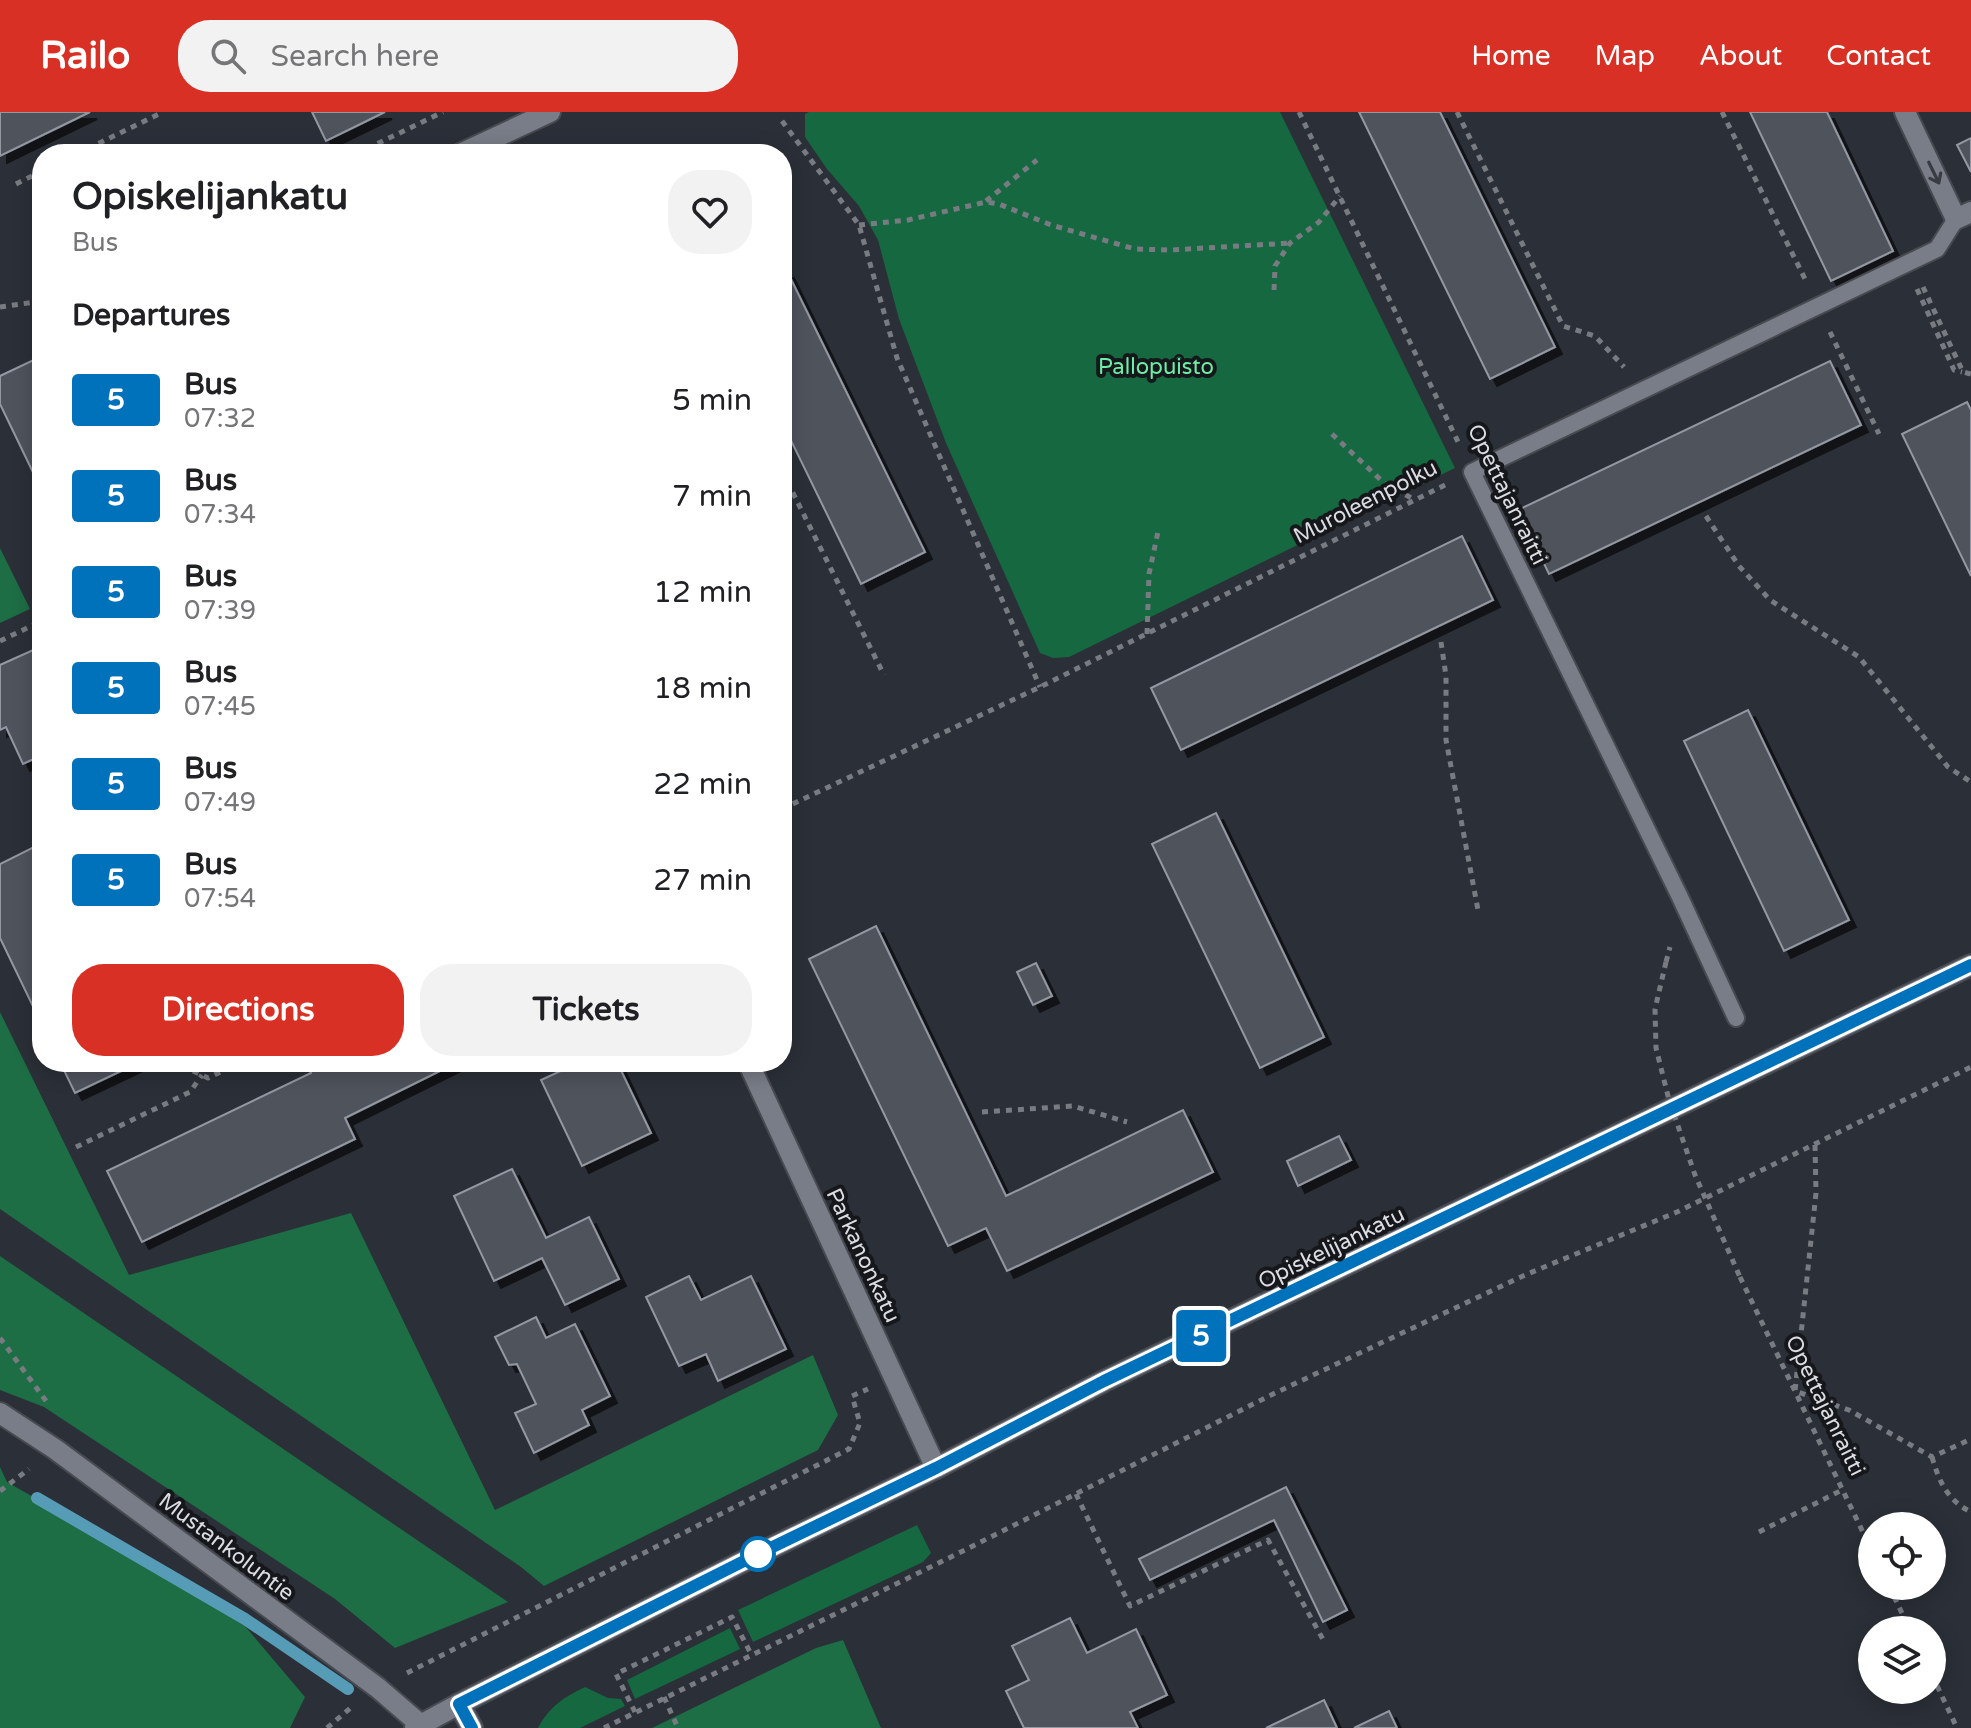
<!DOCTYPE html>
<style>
:root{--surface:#fff;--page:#f2f2f2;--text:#202124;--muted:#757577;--accent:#d93025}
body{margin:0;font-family:"Varela Round",sans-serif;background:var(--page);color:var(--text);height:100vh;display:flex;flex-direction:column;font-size:30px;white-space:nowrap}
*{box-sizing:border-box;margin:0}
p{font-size:26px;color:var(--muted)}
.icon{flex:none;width:44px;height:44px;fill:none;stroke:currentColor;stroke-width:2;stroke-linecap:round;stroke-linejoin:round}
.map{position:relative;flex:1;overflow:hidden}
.panel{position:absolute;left:32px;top:32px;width:760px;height:928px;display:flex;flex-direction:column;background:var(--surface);border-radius:32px;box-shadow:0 4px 20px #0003}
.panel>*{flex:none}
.badge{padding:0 16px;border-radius:6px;font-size:28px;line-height:52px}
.fabs{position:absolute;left:1858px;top:1400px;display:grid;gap:16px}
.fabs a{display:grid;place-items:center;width:88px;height:88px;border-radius:50%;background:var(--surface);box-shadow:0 4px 20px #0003;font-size:40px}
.map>.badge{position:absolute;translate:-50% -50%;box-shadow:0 0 0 4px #fff}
h2{padding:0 40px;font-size:30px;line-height:72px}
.round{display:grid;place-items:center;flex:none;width:84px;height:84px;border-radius:32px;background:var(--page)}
.overview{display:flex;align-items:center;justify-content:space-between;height:136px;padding:0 40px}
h1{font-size:38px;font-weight:700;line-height:60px}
.button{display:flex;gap:16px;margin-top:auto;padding:16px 40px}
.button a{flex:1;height:92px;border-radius:32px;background:var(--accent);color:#fff;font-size:32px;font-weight:700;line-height:92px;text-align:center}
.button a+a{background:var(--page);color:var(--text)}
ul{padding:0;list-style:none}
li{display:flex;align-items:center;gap:24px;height:96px;padding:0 40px}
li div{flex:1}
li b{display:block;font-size:30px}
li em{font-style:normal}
li .badge{min-width:88px;font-weight:700;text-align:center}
header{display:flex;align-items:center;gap:48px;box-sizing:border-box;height:112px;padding:0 40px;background:var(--accent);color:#fff}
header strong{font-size:38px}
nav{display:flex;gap:44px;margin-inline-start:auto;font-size:28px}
.search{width:560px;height:72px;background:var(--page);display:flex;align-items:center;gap:20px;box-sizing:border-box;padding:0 28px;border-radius:32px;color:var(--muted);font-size:30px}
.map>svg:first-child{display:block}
.green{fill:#156840}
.forest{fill:#1d6d45}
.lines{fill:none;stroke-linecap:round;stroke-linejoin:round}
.stream{stroke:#569cb6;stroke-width:12}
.building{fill:#4f535c;stroke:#9498a2;stroke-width:2;filter:url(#shadow)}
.lane-casing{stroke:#484a51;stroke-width:20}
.street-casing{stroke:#484a51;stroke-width:24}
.secondary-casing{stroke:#484a51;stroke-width:24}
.path{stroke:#787c82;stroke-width:5;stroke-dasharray:6 6;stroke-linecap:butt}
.lane{stroke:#797d87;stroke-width:16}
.street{stroke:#797d87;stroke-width:20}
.secondary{stroke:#797d87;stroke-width:20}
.path-bridge{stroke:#787c82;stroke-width:5;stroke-dasharray:6 6;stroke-linecap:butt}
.oneway{stroke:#383b41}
.line-casing{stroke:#fff;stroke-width:18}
.line{stroke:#0072bc;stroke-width:12}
.stop-dot{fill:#fff;stroke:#0072bc;stroke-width:4}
.labels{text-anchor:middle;stroke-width:8;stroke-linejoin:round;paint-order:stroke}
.park-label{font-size:22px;fill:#6cefa7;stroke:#15171b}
.street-label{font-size:22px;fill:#dbdde2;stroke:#15171b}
</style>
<header>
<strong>Railo</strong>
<div class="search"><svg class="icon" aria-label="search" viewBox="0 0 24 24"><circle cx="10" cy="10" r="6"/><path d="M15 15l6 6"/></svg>Search here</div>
<nav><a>Home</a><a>Map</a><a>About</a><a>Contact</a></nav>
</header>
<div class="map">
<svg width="1971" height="1616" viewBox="0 0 1971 1616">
<defs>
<filter id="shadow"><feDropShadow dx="7" dy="7" stdDeviation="0" flood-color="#0009"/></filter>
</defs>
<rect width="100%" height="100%" fill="#2b2f37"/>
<g class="green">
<polygon points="809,0 1280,0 1455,356 1069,545 1053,546 1040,541 946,331 899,207 878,128 859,94 827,57 805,25 805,2"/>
<polygon points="917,1413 931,1441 923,1450 753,1530 738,1498"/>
<polygon points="730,1516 740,1537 635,1587 627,1568"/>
<path d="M585 1575 608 1586 621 1587 625 1594 580 1616H538C549 1595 564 1585 585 1575Z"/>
</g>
<g class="forest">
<polygon points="0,436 30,497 0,511"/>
<polygon points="0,900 129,1163 351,1101 495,1398 813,1243 838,1303 818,1338 544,1474 521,1455 0,1097"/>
<polygon points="0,1144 508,1490 395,1536 335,1487 44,1295 0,1278"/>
<polygon points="0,1355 7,1370 119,1434 245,1514 305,1585 290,1616 0,1616"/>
<polygon points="843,1528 881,1616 652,1616 816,1536"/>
</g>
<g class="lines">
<polyline class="stream" points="37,1386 245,1507 348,1577"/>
</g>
<g class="building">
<polygon points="0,0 90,0 0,44"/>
<polygon points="312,0 385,0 326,29"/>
<polygon points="1359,0 1440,0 1555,235 1490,267"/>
<polygon points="1750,0 1827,0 1893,139 1831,169"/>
<polygon points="1971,26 1971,60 1957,33"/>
<polygon points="703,35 732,40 732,42 702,42"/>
<polygon points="787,159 925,440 861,472 782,310 782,162"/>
<polygon points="42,244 42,379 0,292 0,264"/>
<polygon points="1830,249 1861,313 1549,462 1518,398"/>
<polygon points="1967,290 1971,298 1971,464 1902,322"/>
<polygon points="1462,424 1493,488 1181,638 1151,576"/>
<polygon points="42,534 42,643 23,652 6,615 0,618 0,553"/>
<polygon points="1748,598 1849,808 1784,839 1684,629"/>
<polygon points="1216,701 1324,925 1260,956 1152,732"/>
<polygon points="36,734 42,746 42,913 0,826 0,752"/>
<polygon points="876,814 1006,1084 1183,998 1213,1060 1007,1159 986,1116 948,1134 809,847"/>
<polygon points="1036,851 1052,884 1033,893 1017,860"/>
<polygon points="60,950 140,950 75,981"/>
<polygon points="306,950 456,951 345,1006 355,1027 142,1130 107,1059 311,961"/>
<polygon points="580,950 617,950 651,1021 582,1054 541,968"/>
<polygon points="1339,1024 1351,1048 1298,1074 1287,1049"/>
<polygon points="512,1057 546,1126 589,1105 619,1167 565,1193 542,1146 494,1169 454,1084"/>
<polygon points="689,1164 701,1188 751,1164 786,1237 718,1269 706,1242 679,1254 646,1185"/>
<polygon points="536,1205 546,1226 575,1212 610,1284 582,1298 589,1313 534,1341 515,1301 536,1292 517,1252 509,1253 495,1225"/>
<polygon points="1286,1375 1347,1498 1323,1510 1274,1408 1150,1468 1139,1447"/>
<polygon points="1070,1506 1087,1541 1136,1517 1167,1583 1130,1600 1138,1616 1024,1616 1006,1579 1029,1568 1012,1534"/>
<polygon points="1324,1588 1337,1616 1266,1616"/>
<polygon points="1389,1599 1397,1616 1354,1616"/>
</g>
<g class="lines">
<g class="lane-casing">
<polyline id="lane" points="1736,906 1679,783 1472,360 1937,137 1956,107"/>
</g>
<g class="street-casing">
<g id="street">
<polyline points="1905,0 1956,107 1971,100"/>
<polyline points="460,42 550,0"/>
<polyline points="748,950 936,1356"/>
<polyline points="0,1301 55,1337 378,1576 421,1613"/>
<polyline points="415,1616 459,1592"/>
</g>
</g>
<g class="secondary-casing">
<polyline id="secondary" points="472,1616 459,1592 758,1442 936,1356 1104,1269 1971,853"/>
</g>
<g class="path">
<polyline points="1299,0 1460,334"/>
<polyline points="1457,0 1563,214 1595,224 1624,255"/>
<polyline points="1722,0 1807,171"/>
<polyline points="782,9 859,113 897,246 1040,575"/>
<polyline points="77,42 163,0"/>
<polyline points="356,42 443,0"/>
<polyline points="16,72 42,59"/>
<polyline points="986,89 1037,48"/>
<polyline points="859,113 908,108 986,90 999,92 1051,113 1135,137 1171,138 1290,131"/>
<polyline points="1923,175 1963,260 1971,262"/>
<polyline points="1917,177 1954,258 1962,260"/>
<polyline points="1274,178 1275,154 1290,131 1319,110 1340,84"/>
<polyline points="0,195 42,189"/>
<polyline points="1830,220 1879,322"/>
<polyline points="1332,322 1384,371 1415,388"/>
<polyline points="782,359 884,563"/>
<polyline points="1706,404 1739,454 1770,488 1859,545 1948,655 1971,670"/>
<polyline points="1147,522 1149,462 1159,415"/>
<polyline points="0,529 42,509"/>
<polyline points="1441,530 1446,564 1446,628 1478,798"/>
<polyline points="782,697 1040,575 1449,371"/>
<polyline points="1666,850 1670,835"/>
<polyline points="186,950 189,957 208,966 241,950"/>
<polyline points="982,1000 1073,994 1127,1010"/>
<polyline points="1815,1033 1816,1081 1795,1279 1849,1298 1932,1345 1971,1327"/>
<polyline points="76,1035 190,980 202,963"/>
<polyline points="1740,1165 1872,1439"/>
<polyline points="0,1226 49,1293"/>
<path d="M1932 1345C1939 1369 1947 1388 1971 1400"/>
<polyline points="0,1379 29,1357"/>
<polyline points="1076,1382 1130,1494 1268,1428 1325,1531"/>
<polyline points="1759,1420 1842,1378"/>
<polyline points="1889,1474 1910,1518"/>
<polyline points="407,1561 849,1337 860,1311 852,1284 868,1277"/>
<polyline points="1932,1563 1957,1616"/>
<polyline points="664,1585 678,1616"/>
<polyline points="635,1600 616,1562 732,1505 751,1542"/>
<polyline points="327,1616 354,1593"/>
<polyline points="604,1616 967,1437 1273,1282 1525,1163 1677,1100 1971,955"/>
</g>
<use href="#lane" class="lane"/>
<use href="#street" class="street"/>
<use href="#secondary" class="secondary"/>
<polyline class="path-bridge" points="1666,850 1655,897 1656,936 1669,988 1695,1063 1740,1165"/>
</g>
<defs><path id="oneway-shaft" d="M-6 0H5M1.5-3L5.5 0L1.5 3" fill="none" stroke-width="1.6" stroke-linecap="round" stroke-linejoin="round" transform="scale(2)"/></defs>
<use class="oneway" href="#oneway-shaft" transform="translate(1934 61) rotate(64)"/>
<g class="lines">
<g class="line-casing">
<polyline id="line" points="472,1616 459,1592 758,1442 936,1356 1104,1269 1971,853"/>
</g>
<use href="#line" class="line"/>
</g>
<circle class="stop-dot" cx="758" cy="1442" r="16"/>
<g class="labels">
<g class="park-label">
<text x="1156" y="262">Pallopuisto</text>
</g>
<g class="street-label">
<text transform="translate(1508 382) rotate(64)" y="8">Opettajanraitti</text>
<text transform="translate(1365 389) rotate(-27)" y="8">Muroleenpolku</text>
<text transform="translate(1331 1135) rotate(-26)" y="8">Opiskelijankatu</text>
<text transform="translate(864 1143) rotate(65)" y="8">Parkanonkatu</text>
<text transform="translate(1826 1293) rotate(64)" y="8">Opettajanraitti</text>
<text transform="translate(227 1434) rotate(37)" y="8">Mustankoluntie</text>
</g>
</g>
</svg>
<div class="fabs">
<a><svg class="icon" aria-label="locate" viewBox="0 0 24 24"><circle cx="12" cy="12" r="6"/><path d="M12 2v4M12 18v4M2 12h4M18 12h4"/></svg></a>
<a><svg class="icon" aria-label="layers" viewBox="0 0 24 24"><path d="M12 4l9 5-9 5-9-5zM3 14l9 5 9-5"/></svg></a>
</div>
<b class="badge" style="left:1201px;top:1224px;background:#0072bc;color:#fff">5</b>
<section class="panel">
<div class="overview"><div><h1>Opiskelijankatu</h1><p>Bus</p></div><a class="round"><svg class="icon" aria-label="heart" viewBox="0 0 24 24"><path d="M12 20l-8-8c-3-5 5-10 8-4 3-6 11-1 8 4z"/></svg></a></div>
<h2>Departures</h2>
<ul>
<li><span class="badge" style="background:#0072bc;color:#fff">5</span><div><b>Bus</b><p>07:32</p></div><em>5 min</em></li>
<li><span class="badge" style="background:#0072bc;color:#fff">5</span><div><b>Bus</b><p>07:34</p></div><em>7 min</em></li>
<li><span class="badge" style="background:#0072bc;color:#fff">5</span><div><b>Bus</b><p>07:39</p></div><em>12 min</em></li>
<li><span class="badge" style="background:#0072bc;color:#fff">5</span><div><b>Bus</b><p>07:45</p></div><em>18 min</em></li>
<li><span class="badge" style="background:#0072bc;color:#fff">5</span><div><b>Bus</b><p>07:49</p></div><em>22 min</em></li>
<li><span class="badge" style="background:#0072bc;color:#fff">5</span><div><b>Bus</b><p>07:54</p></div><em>27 min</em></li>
</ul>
<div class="button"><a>Directions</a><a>Tickets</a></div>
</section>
</div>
